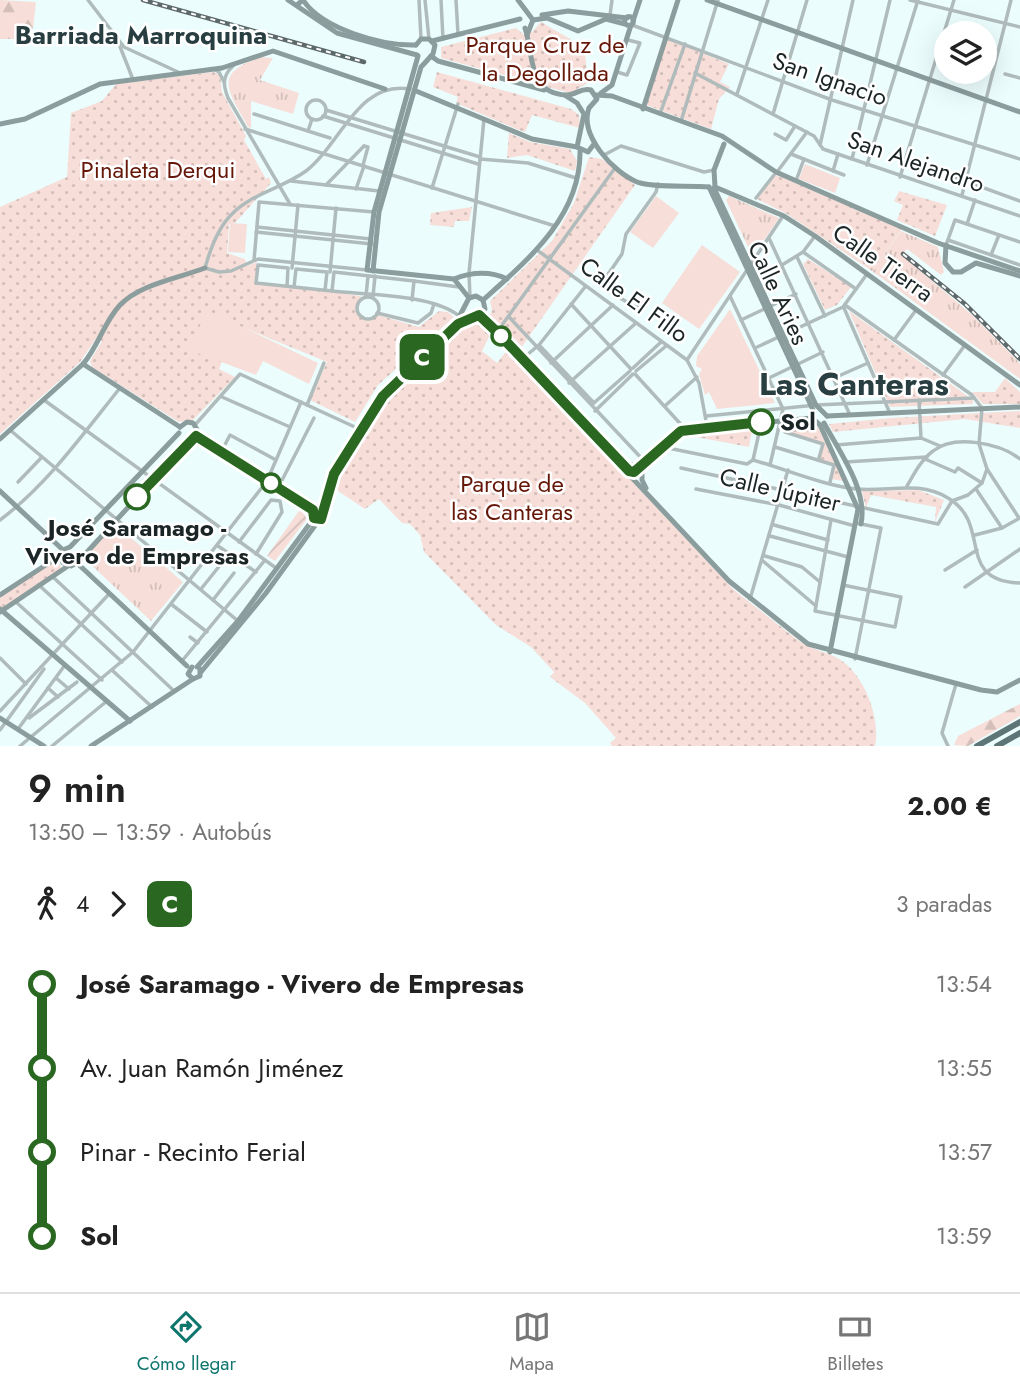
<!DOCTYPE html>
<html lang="es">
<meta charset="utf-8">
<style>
:root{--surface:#fff;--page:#f6f6f6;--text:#222;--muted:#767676;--line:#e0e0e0;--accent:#0f766e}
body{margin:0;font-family:Jost,sans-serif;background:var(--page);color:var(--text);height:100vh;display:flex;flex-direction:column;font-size:26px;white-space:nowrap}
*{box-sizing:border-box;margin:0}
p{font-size:23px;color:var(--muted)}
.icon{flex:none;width:38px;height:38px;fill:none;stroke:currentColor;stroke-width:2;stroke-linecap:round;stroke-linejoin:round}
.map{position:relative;height:746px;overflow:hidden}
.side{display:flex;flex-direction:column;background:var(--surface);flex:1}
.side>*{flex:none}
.badge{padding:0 14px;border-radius:10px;font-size:24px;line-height:46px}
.fabs{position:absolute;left:934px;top:21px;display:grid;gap:14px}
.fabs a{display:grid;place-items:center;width:63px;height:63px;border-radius:50%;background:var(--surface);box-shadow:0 7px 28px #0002;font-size:35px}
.map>.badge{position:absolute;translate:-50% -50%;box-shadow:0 0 0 4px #fff}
.legs{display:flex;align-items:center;gap:10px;height:77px;padding:0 28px;font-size:23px}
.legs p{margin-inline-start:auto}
.overview{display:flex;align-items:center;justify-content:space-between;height:119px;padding:0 28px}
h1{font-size:38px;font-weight:600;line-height:52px}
ul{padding:0 28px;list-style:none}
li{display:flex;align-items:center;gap:24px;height:84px;font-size:26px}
li i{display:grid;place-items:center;width:10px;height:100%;margin:0 9px;background:currentColor}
li i::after{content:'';width:18px;height:18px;margin:-9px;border:5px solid;border-radius:50%;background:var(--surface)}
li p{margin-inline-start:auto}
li:first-child i{background:linear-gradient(#0000 50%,currentColor 0)}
li:last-child i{background:linear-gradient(currentColor 50%,#0000 0)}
.tab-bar{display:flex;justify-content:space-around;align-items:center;height:98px;border-top:2px solid var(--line);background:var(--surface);font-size:19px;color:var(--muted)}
.tab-bar a{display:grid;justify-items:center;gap:4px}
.tab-bar .on{color:var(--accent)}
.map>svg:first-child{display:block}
.grass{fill:url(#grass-tufts)}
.forest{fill:url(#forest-firs)}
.park{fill:url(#park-dots)}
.garden{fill:url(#garden-furrows)}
.pitch{fill:#f7ded8}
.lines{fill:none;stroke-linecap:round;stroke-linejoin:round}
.street{stroke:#b0bbbc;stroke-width:3.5}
.secondary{stroke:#8c9d9e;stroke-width:5}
.highway{stroke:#5d7577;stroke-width:6}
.rail-casing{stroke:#5d696a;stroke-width:4.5}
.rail{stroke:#fff;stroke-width:2;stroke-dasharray:5;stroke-linecap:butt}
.line-1-casing{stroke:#fff;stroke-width:16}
.line-1{stroke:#2a6822;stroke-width:10}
.stop-1-dot{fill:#fff;stroke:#2a6822;stroke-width:3.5}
.labels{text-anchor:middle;stroke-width:5;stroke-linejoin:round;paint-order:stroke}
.park-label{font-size:24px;fill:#651708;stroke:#fff}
.street-label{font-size:24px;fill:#1b2526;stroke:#fff}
.stop-label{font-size:24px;font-weight:bold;fill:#1b2526;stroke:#fff;text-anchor:start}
.neighbourhood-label{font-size:26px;font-weight:bold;fill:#283e40;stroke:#fff}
.district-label{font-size:32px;font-weight:bold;fill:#283e40;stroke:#fff}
</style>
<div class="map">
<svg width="1020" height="746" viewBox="0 0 1020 746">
<defs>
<pattern id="grass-tufts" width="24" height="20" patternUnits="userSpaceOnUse" patternTransform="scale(1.75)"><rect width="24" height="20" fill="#f7ded8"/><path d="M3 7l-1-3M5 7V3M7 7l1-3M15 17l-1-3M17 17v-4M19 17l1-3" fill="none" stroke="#d3beb9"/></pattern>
<pattern id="forest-firs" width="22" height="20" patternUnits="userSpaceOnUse" patternTransform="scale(1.75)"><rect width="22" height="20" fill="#f7ded8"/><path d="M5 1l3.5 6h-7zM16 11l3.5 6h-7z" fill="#d3beb9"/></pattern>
<pattern id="park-dots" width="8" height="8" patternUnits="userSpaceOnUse" patternTransform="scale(1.75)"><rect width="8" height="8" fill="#f7ded8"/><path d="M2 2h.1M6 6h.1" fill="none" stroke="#d3beb9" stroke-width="1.8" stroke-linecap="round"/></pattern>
<pattern id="garden-furrows" width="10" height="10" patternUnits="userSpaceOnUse" patternTransform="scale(1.75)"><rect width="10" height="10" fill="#f7ded8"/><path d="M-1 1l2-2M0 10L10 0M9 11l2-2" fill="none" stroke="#d3beb9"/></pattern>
</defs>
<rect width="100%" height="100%" fill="#ecfdfe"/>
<g class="grass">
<path d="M261 57 273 58 260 80 299 93 293 114 251 101V128L248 127C228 90 212 74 261 57Z"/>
<polygon points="729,196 779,218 765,239 748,247 726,200"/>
<polygon points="901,231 938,247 944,272 941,275 907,249 902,255 971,314 1017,360 1020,364 1020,379 872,271"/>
<polygon points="116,525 183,582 151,621 88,562 90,550"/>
</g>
<g class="forest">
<polygon points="0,0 36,2 33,28 21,39 0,39"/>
<polygon points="1020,704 1020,716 968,746 954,745 958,736"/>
</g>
<g class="park">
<polygon points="541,22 577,43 581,39 584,42 588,83 570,93 441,58 441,47 516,28 524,35 532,32"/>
<polygon points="667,39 729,64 720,82 730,87 719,99 711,129 646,105"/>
<polygon points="213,72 220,74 222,92 246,136 244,140 266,179 269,177 271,183 235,223 229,224 227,253 245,259 247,266 257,262 255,282 361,296 355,310 365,320 378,315 419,327 439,311 448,312 454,317 378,385 355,422 310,400 327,362 237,325 219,369 235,377 193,420 179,422 92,367 90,361 102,341 97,337 80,362 0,434 0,207 67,177 71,113 102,101 116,84"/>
<polygon points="437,72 571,109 579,115 580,128 532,115 525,132 519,130 456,103 458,97 433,87"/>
<polygon points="509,133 530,142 570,149 577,161 575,171 527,155 507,158"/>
<polygon points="589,157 602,159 635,185 521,348 489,317 492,310 490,301 552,241 574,203"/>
<polygon points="774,174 902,229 872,271 787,214 757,199"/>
<polygon points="899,191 947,205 935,236 897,220 903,205 894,201"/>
<polygon points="472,207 469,221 455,221 454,227 430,225 431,213"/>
<polygon points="808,259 851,287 837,305 825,310 803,264"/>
<polygon points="849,311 973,400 973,404 890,407"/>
<path d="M467 324 479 325 491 333 482 351 497 363 508 349 734 590 799 641C811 650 826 651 839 659 864 674 881 718 875 746H612L610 743 616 738 585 703 550 677 554 672 531 647 496 625 424 552 420 535 410 524 402 523 379 499 365 509 335 489C358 421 415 371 467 324Z"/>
<polygon points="1005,378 1020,392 1020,404 983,404 972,392 995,392"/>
<polygon points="1020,411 1020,428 965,419 833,432 829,424 891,418"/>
<polygon points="808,421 818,427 843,481 831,479 834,465 818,461 822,444 784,433 786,423"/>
<polygon points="753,425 749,447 686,435 687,432"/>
<polygon points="918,490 944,500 935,522 936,507 871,495 866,508 862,491"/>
<polygon points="55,559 62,568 2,608 0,606 0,597"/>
</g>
<polygon class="garden" points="301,508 307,519 275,561 267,556"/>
<g class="pitch">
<polygon points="805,164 840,178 835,193 799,179"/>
<polygon points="656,196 679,213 653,248 630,232"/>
<polygon points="230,223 247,224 245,253 228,252"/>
<polygon points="702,245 740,272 699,329 662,303"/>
<polygon points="730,309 775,403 717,409 709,392 705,395 699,374 702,369 696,366 697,356"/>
<polygon points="207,310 318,363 309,384 263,361 256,375 189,350"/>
<polygon points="116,526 128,539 109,559 96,547"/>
</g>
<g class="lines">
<g class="street">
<polyline points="88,0 124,47 178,72"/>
<polyline points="419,0 421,39"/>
<polyline points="425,0 429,39"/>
<polyline points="441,0 443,39"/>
<polyline points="456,0 458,34"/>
<polyline points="910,0 1020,27"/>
<polyline points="610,15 612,0"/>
<polyline points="632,25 832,100 1020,159"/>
<polyline points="119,44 132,77"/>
<path d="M233 66C222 76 223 85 228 98L290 204"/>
<polyline points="214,69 219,72 224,82"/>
<polyline points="617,72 627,75 640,43 628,40"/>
<polyline points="695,73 814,136 823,149 1020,216"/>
<polyline points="1005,74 1020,78"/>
<polyline points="737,94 768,0"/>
<circle cx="316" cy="110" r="10"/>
<polyline points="326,110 480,157"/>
<polyline points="661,111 685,44"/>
<polyline points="254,114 330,138"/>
<polyline points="773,114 807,0"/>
<polyline points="323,116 478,164"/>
<polyline points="682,118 718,0"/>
<polyline points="245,129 555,226"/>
<polyline points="308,131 312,119"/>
<polyline points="775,134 786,140 795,126"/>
<polyline points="820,145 853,0"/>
<polyline points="791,154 844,175"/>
<polyline points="604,155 621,146 704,172 714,170"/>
<polyline points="480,159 528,163 576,178"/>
<polyline points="852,159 890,0"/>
<polyline points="905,159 1020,201"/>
<polyline points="363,165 368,147 364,146"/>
<polyline points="867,165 918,0"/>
<polyline points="833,171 838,154"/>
<polyline points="777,172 807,132"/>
<polyline points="900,177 954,0"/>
<polyline points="797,178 804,159"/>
<polyline points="291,181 379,191"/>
<polyline points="326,185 364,146"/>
<polyline points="432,188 458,104"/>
<polyline points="356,189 364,166"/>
<polyline points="962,195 1011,0"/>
<polyline points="756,198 774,175"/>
<polyline points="259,202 374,212"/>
<polyline points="967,224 975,200"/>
<polyline points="257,227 371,239"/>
<polyline points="256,232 372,244"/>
<polyline points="769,238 850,415"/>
<polyline points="948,240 1020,265"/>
<polyline points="946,245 955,220 1020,242"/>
<polyline points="537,250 687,360 699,383 707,426"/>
<polyline points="803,252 856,289"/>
<polyline points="991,255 999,235"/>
<polyline points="797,257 825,316"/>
<polyline points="254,260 259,203"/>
<polyline points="782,265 803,252 815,236"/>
<polyline points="292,268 298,205"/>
<path d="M367 270 258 259 231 271 219 272 205 268C210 250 217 229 231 215 250 194 283 188 306 171 341 144 358 80 410 89"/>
<polyline points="330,272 336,208"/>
<path d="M414 281 334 272 332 291C367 295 432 294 459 316"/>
<polyline points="287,286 288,268 258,265 256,283 332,291"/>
<polyline points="294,287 296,269 327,272 325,290"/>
<polyline points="366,296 368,276"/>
<polyline points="373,296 375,276"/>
<polyline points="730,296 783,409 770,465"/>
<polyline points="470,297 469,273 484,119"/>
<circle cx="368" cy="308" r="11"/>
<polyline points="412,300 414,281 459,287"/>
<polyline points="644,301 637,308 600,286 622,254 626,234 656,192 658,184"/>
<polyline points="571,304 631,369"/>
<polyline points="844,308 889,411"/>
<polyline points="377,313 418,323 431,313 434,304"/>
<polyline points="509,317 645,462"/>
<polyline points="741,320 796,294"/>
<polyline points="497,332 615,168"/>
<polyline points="894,340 916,310"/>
<polyline points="539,345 594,403"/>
<polyline points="755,348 843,307 867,274"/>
<polyline points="522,359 539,345 585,287"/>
<polyline points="687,360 783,216"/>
<polyline points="551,363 613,305"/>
<polyline points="633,368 661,342"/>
<polyline points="636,371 666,346"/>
<polyline points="635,374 686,430"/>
<polyline points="943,375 965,345"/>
<polyline points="769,378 823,352"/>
<polyline points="834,378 868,363"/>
<polyline points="569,383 636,323"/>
<polyline points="222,397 290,427"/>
<polyline points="44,400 276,568"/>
<polyline points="919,400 921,438"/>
<polyline points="595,402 630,371"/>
<polyline points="307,405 324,363"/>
<polyline points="666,405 697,377"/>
<polyline points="595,411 633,374"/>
<polyline points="706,416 816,405 974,398"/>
<polyline points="809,422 787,423 785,432 823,444 819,458"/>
<polyline points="195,425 240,374 357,428"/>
<polyline points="10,430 238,621"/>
<polyline points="836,445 921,438 940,446"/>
<path d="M663 447 747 464 753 460C785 469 825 486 857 489 889 492 918 480 948 498 993 524 954 581 1020 583"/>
<polyline points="775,447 834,465 830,482"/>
<polyline points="221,452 230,435 276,460"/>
<polyline points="925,459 955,472 958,468 982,483"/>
<polyline points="753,460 761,424"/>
<polyline points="845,462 927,457"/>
<polyline points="681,468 938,524 952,501 968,495 982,483 987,469 979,444 982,408 972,395 845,305"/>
<polyline points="987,469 1019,518"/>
<polyline points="18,482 42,457"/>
<path d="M907 486C914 474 921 460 933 451 954 434 1000 443 1020 459"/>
<polyline points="278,488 314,418"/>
<polyline points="696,489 779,505 855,526"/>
<polyline points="976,489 1002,528"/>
<path d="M0 520C47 485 83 434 120 388"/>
<polyline points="831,520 815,611 895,627 901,597 843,585"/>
<polyline points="774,525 828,540"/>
<polyline points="975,535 1002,528 1018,519"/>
<polyline points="770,536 848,557"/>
<polyline points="239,542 271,500 280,501 282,512 256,554"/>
<polyline points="218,546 256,572"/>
<polyline points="765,556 802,567 820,582"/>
<polyline points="763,561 816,606"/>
<polyline points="945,570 977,550"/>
<polyline points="53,577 174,691"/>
<polyline points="40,586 122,662"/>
<polyline points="965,587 1020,549"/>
<polyline points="201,589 221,564"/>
<polyline points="750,599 788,470"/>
<polyline points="213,600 234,573"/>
<polyline points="16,602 102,680"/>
<polyline points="171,604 207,632"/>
<polyline points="190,637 198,643"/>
<polyline points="0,658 26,684"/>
<polyline points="855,659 881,528 856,523"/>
<polyline points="182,661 265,560"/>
<polyline points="113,671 152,707"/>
<polyline points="56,678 69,689"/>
<polyline points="48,688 58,697"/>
<polyline points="0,711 109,594"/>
<polyline points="29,718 77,682"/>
<polyline points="18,729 65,665"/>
<polyline points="0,730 44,669"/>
<polyline points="20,746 133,652 267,481 301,402"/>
<polyline points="52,746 107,701"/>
<polyline points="948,746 942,733 956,684"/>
</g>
<g class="secondary">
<polyline points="288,0 337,33 417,55"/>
<polyline points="518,0 533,20 527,35"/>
<polyline points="707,0 1020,112"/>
<path d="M298 4 303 0C322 29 382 46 416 45"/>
<polyline points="542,15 568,11 627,18"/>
<circle cx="629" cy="21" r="4.5"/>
<polyline points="533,20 547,18 578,31 606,19 625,24"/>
<polyline points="633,21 640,0"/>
<path d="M525 28C534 55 527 93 566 95 577 95 581 87 591 90L597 99 589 108"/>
<polyline points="432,41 520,19"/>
<polyline points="418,56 374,212 367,270 454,279 469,298"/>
<polyline points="431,56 438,61 544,90"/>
<polyline points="416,91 532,139 577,147"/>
<polyline points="601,93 612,85 631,25"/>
<polyline points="596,95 612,96 722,136 776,172 938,243 1020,271"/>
<polyline points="566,96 577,103 584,114 577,147 588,152 594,144"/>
<path d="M589 108C579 135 613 172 637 182 652 188 690 185 709 187"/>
<polyline points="643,109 678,0"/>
<polyline points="0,124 25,119 100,84 222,68 273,51 385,89"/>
<polyline points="709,187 814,412"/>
<polyline points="715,187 784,216 815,236 1020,385"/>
<polyline points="715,187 714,170 724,144"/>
<polyline points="714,188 816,405 827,416"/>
<polyline points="946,245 945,263 953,272 961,272 976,263 1020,276"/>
<polyline points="373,271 379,212 421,67 433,54 435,45 429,39 421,39 416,45"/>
<path d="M454 279C472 272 490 271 507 279"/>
<path d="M483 300C528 260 581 216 580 151"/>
<polyline points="479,315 729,581 808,644 981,690 997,692 1020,680"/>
<polyline points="457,321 469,298 476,296 483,300"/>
<polyline points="83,364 180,427"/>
<polyline points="827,416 1020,407"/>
<polyline points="812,418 820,425 858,509 830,652"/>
<path d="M824 423C840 453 868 490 861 524"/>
<polyline points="180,427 187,422 193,423 198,431 196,436"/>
<polyline points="179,433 70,547 63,550 61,558 63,563 71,566 77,563 189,441 196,436"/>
<polyline points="354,434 385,388 437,339"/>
<polyline points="196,436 313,510"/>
<path d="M0 439 83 364C98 347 104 322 120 305 140 284 179 278 205 268"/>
<polyline points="626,464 642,466 642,480 646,488"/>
<polyline points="634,472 675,436 686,430 812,418"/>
<polyline points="0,491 63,550"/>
<polyline points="322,499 333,469"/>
<polyline points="314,518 324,517 323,509 334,474 383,396 458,324 479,315 485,309 483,300"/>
<polyline points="77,563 187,666"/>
<polyline points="0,595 61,555"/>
<polyline points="0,609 130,721"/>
<polyline points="0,612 68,566"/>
<polyline points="192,667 188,674 193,679 200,676 200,669"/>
<polyline points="197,667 238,621 314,518"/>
<polyline points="201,672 266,593 319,520"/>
<polyline points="0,718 44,746"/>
<polyline points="91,746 193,679"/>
</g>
<g class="highway">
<polyline points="977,746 1020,722"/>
<polyline points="997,746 1020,733"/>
</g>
<g class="rail-casing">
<g id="rail">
<polyline points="143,0 364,62"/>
<polyline points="903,254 965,304 1020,359"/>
</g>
</g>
<use href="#rail" class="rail"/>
</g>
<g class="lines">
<g class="line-1-casing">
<polyline id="line-1" points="137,497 196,436 313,510 314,518 321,519 334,474 383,396 458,324 479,315 497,332 629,471 634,472 681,431 761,422"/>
</g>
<use href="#line-1" class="line-1"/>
</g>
<g class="stop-1-dot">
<circle cx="501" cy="336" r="9"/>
<circle cx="761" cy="422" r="12"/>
<circle cx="271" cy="483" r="9"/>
<circle cx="137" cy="497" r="12"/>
</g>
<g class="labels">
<g class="park-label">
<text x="545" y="53">Parque Cruz de<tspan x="545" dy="28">la Degollada</tspan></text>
<text x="158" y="178">Pinaleta Derqui</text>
<text x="512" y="492">Parque de<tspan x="512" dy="28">las Canteras</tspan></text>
</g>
<g class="street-label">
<text transform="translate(830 79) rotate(19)" y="8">San Ignacio</text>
<text transform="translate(916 162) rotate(19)" y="8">San Alejandro</text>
<text transform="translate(883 263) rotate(35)" y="8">Calle Tierra</text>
<text transform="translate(778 293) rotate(65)" y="8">Calle Aries</text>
<text transform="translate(634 300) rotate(36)" y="8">Calle El Fillo</text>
<text transform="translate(780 490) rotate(13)" y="8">Calle Júpiter</text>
</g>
<g class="stop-label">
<text x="780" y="430">Sol</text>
<text x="137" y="536" text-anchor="middle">José Saramago -<tspan x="137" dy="28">Vivero de Empresas</tspan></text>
</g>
<g class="neighbourhood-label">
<text x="141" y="44">Barriada Marroquina</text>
</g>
<g class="district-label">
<text x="854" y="395">Las Canteras</text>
</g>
</g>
</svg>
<div class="fabs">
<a><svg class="icon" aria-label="layers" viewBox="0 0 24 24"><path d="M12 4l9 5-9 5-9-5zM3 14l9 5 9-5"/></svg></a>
</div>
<b class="badge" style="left:422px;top:357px;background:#2a6822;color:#fff">C</b>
</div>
<section class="side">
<div class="overview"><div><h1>9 min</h1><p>13:50 – 13:59 · Autobús</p></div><b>2.00 €</b></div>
<div class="legs"><svg class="icon" aria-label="walk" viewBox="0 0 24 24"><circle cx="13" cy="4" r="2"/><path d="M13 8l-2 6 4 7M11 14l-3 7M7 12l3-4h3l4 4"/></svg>4<svg class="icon" aria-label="forward" viewBox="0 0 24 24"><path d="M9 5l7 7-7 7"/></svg><b class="badge" style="background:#2a6822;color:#fff">C</b><p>3 paradas</p></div>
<ul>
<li><i style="color:#2a6822"></i><b>José Saramago - Vivero de Empresas</b><p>13:54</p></li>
<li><i style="color:#2a6822"></i><span>Av. Juan Ramón Jiménez</span><p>13:55</p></li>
<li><i style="color:#2a6822"></i><span>Pinar - Recinto Ferial</span><p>13:57</p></li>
<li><i style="color:#2a6822"></i><b>Sol</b><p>13:59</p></li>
</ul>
</section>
<nav class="tab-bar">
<a class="on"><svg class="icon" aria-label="directions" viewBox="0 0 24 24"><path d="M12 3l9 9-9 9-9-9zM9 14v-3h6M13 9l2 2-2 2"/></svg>Cómo llegar</a>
<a><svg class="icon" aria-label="map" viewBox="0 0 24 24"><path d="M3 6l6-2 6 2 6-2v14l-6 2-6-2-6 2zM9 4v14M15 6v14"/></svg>Mapa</a>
<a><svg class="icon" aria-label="tickets" viewBox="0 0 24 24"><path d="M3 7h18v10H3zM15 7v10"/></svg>Billetes</a>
</nav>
